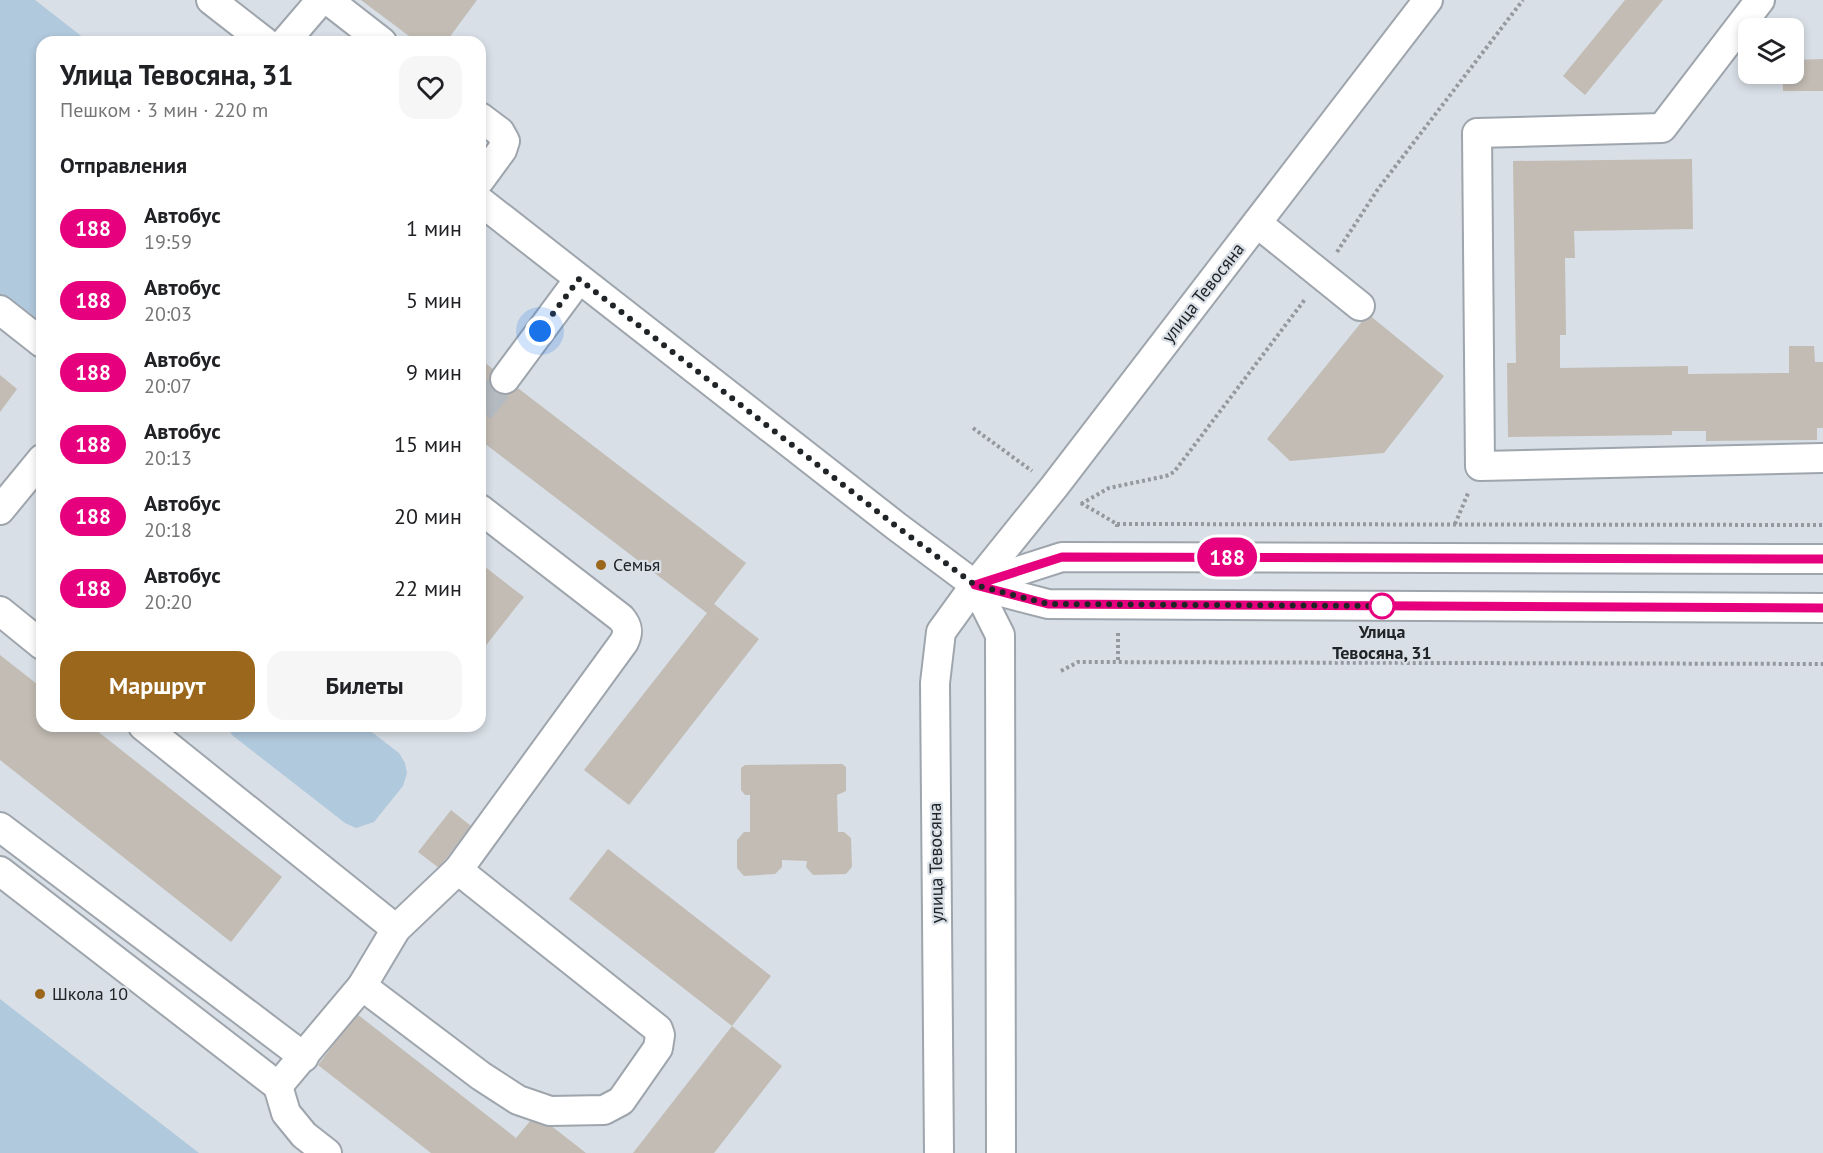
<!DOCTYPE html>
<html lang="ru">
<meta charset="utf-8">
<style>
:root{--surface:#fff;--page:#f6f6f6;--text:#202124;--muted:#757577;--accent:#9a671c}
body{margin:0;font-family:"PT Sans",sans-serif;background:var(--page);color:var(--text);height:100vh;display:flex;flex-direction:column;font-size:22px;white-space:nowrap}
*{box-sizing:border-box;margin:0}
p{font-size:20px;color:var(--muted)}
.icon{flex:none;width:33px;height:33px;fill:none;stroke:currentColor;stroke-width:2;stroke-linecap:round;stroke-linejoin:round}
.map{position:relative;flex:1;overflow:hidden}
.drawer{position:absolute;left:36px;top:36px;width:450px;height:696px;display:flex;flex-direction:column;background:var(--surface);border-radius:18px;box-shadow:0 3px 9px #0003}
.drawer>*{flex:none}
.badge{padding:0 12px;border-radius:20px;font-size:21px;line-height:39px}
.fabs{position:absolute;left:1738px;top:18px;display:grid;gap:12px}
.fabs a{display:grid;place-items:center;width:66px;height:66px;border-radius:12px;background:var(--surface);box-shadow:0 3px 9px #0003;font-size:30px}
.you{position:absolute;width:30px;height:30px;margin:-15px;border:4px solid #fff;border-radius:50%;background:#1a73e8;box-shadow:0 0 0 9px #1a73e833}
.map>.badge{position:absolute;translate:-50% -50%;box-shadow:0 0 0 3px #fff}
h2{padding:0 24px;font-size:22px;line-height:54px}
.round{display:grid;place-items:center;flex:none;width:63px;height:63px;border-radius:18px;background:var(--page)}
.summary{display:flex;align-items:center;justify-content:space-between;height:102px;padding:0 24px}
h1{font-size:28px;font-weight:600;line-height:45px}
.button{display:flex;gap:12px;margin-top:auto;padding:12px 24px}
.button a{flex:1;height:69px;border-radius:18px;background:var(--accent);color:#fff;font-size:24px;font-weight:600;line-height:69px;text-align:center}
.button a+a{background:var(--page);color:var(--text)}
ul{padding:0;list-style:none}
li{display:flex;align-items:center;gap:18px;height:72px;padding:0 24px}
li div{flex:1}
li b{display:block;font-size:22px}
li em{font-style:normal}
li .badge{min-width:66px;font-weight:700;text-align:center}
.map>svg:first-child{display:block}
.green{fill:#b1c9dd}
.building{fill:#c2bcb4}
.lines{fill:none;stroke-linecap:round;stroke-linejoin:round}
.minor-tunnel{stroke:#b3bac0;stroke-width:28;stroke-dasharray:28 14;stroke-linecap:butt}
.minor-casing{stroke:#9ea5ac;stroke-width:32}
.path{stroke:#93999e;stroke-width:4;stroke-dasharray:3 3;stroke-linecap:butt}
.minor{stroke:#fff;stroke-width:28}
.line-casing{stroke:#fff;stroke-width:14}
.line{stroke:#e6007e;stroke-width:9}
.walk{stroke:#212427;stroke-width:6;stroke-dasharray:0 10.8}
.poi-dot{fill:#9a671c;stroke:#d8dfe6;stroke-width:2}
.stop-dot{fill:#fff;stroke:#e6007e;stroke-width:3}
.labels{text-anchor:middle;stroke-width:4.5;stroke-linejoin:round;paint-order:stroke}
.street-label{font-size:18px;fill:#212427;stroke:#d8dfe6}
.poi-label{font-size:18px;fill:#212427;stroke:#d8dfe6;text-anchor:start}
.stop-label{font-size:18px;font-weight:bold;fill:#212427;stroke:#d8dfe6}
</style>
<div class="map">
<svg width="1823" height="1153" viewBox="0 0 1823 1153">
<rect width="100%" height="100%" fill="#d8dfe6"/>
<g class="green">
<polygon points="0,0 35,0 89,42 42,42 42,330 0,297"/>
<polygon points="227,726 364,726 399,753 405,763 407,773 403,786 374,822 356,828 345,823 232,735"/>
<polygon points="0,999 199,1153 0,1153"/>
</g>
<g class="building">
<polygon points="361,0 477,0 446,42 417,42"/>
<polygon points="1625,0 1663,0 1585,95 1563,76"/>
<polygon points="1823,59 1823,91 1783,91 1783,74 1794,74 1794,60"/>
<polygon points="1692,159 1693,229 1574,231 1575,258 1565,258 1566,335 1560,335 1560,368 1688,366 1688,374 1789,373 1789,346 1814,346 1815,362 1823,362 1823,428 1817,428 1817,440 1706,441 1706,431 1672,431 1672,435 1508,437 1507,363 1516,363 1513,161"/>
<polygon points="1368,314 1444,376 1384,453 1290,461 1267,439"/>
<polygon points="480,359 746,563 714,604 759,639 629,805 584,770 707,613 480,440"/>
<polygon points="0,375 17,389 0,412"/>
<polygon points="480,563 524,597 480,653"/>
<polygon points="0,655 42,688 42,726 91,726 282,877 231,942 0,760"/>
<polygon points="842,764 846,767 846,791 837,795 838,832 844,832 851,838 852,867 846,874 813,875 806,867 807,861 782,860 782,867 775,874 744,876 737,868 737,840 744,832 750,832 750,795 745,795 741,790 741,768 745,765"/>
<polygon points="451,810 471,826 439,868 418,852"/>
<polygon points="608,849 771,976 732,1026 569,899"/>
<polygon points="357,1014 516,1138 536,1114 586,1153 431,1153 318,1065"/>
<polygon points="732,1026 782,1066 714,1153 633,1153"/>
</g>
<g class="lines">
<polyline class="minor-tunnel" points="480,410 505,379"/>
<g class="minor-casing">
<g id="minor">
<polyline points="211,0 265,42"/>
<polyline points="328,0 382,42"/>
<polyline points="1760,0 1662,128 1477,133 1480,466 1823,458"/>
<polyline points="285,42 321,0"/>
<polyline points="480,117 500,132 505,141 502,150 480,180"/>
<polyline points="480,201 896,526 975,585 1048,604 1823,608"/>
<polyline points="1257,223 1360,306"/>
<polyline points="0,310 42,343"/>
<polyline points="505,379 579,279"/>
<polyline points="0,510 42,459"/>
<polyline points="975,585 1062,557 1823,559"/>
<polyline points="975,585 1000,635 1001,1153"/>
<polyline points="0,611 42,645"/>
<polyline points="143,726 396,929"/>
<polyline points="0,827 304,1057"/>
<path d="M0 871 278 1086 362 986 481 1076 518 1100 550 1111 604 1110 621 1101 658 1048 660 1035 658 1029 458 870 624 642C629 632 628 626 621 618L480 509"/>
<polyline points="362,986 396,929 458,870"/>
<polyline points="278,1086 286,1113 304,1135 327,1153"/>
<polyline points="939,1153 935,683 941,632 975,585 1054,487 1428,0"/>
</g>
</g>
<g class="path">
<polyline points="1337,252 1378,189 1523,0"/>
<polyline points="973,428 1032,471"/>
<polyline points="1081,503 1117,524 1117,527"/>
<polyline points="1081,504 1109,488 1166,476 1174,472 1306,298"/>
<polyline points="1117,524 1823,525"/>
<polyline points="1455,524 1469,491"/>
<polyline points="1118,633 1118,662"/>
<polyline points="1061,671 1078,662 1823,664"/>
</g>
<use href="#minor" class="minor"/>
</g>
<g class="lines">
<g class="line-casing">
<polyline id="line" points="1823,559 1062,557 975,585 1048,604 1823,608"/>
</g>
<use href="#line" class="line"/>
<polyline class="walk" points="540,331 579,279 896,526 975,585 1048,604 1382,606"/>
</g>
<g class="poi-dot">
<circle cx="601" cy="565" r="6"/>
<circle cx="40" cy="994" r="6"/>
</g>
<circle class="stop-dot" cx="1382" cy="606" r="12"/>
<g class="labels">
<g class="street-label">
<text transform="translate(1203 293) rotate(-52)" y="6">улица Тевосяна</text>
<text transform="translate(936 863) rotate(-91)" y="6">улица Тевосяна</text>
</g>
<g class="poi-label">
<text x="613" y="571">Семья</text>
<text x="52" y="1000">Школа 10</text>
</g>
<g class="stop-label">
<text x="1382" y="638">Улица<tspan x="1382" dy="21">Тевосяна, 31</tspan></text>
</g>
</g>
</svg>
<div class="fabs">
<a><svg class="icon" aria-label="layers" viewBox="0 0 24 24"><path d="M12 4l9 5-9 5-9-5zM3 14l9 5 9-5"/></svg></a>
</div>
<div class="you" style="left:540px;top:331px"></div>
<b class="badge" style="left:1227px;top:557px;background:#e6007e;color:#fff">188</b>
<section class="drawer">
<div class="summary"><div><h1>Улица Тевосяна, 31</h1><p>Пешком · 3 мин · 220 m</p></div><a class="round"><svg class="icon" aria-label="heart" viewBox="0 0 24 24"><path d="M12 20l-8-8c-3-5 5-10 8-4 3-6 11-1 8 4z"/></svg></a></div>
<h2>Отправления</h2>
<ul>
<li><span class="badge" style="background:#e6007e;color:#fff">188</span><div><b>Автобус</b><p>19:59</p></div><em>1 мин</em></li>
<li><span class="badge" style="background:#e6007e;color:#fff">188</span><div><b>Автобус</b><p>20:03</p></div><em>5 мин</em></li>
<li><span class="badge" style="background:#e6007e;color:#fff">188</span><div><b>Автобус</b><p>20:07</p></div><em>9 мин</em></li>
<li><span class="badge" style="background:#e6007e;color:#fff">188</span><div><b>Автобус</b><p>20:13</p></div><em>15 мин</em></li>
<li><span class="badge" style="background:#e6007e;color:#fff">188</span><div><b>Автобус</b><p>20:18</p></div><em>20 мин</em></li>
<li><span class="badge" style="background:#e6007e;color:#fff">188</span><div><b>Автобус</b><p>20:20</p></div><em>22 мин</em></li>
</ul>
<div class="button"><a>Маршрут</a><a>Билеты</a></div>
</section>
</div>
